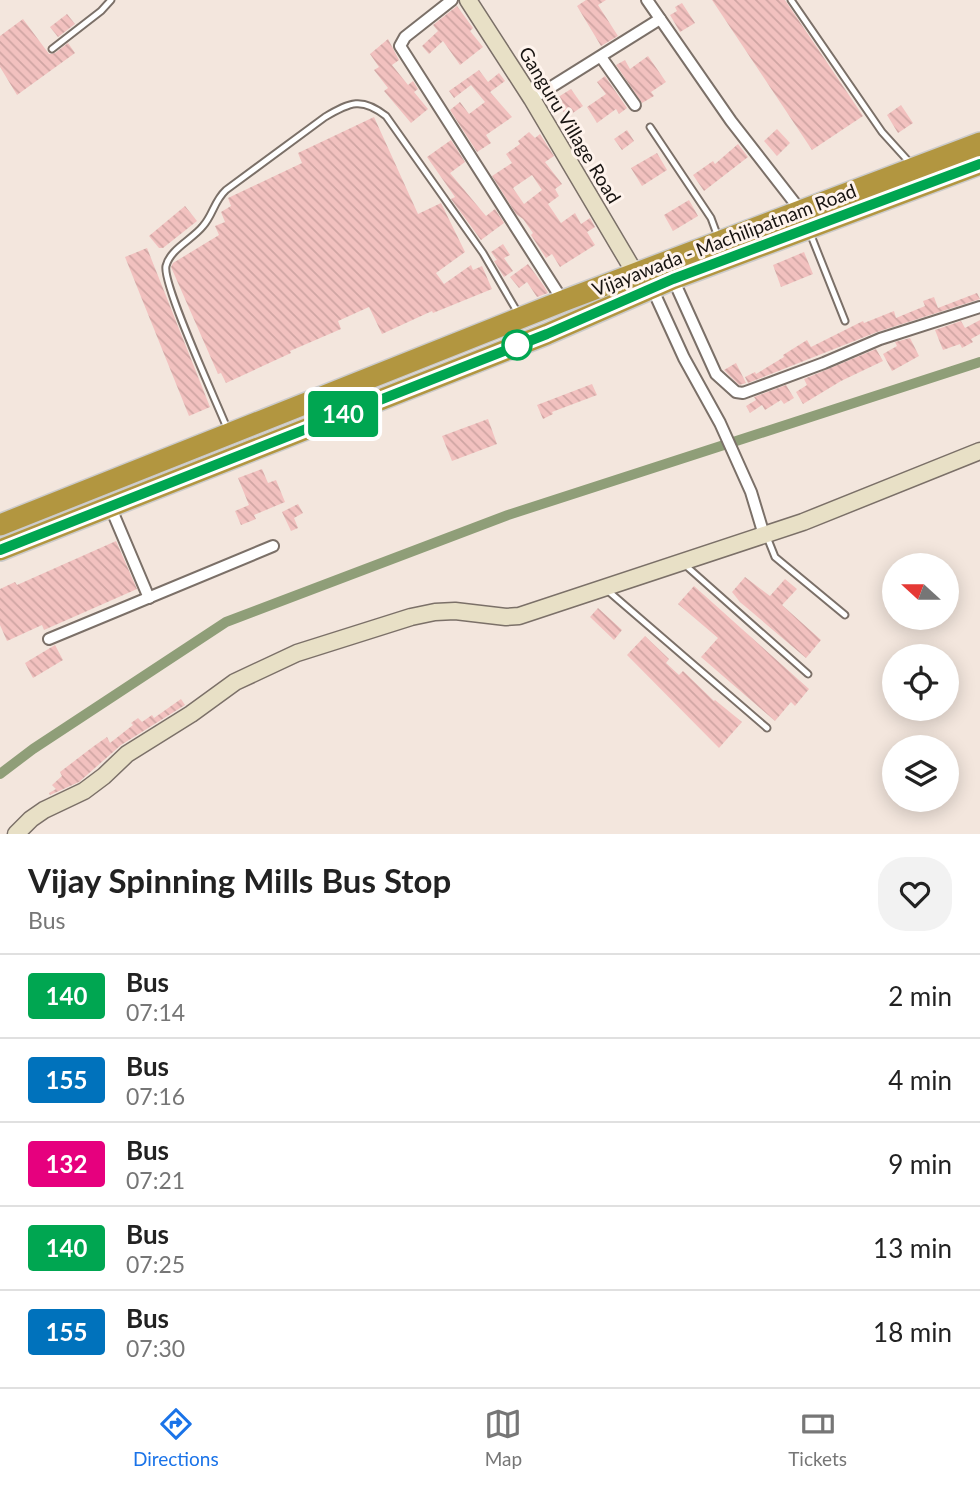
<!DOCTYPE html>
<style>
:root{--surface:#fff;--page:#f2f2f2;--text:#222;--muted:#767676;--line:#e0e0e0;--accent:#1a73e8}
body{margin:0;font-family:Lato,sans-serif;background:var(--page);color:var(--text);height:100vh;display:flex;flex-direction:column;font-size:26px;white-space:nowrap}
*{box-sizing:border-box;margin:0}
p{font-size:23px;color:var(--muted)}
.icon{flex:none;width:38px;height:38px;fill:none;stroke:currentColor;stroke-width:2;stroke-linecap:round;stroke-linejoin:round}
.map{position:relative;height:834px;overflow:hidden}
.drawer{display:flex;flex-direction:column;background:var(--surface);flex:1}
.drawer>*{flex:none}
.badge{padding:0 14px;border-radius:5px;font-size:24px;line-height:46px}
.needle{width:46px;rotate:291deg}
.controls{position:absolute;left:882px;top:553px;display:grid;gap:14px}
.controls a{display:grid;place-items:center;width:77px;height:77px;border-radius:50%;background:var(--surface);box-shadow:0 4px 18px #0003;font-size:35px}
.map>.badge{position:absolute;translate:-50% -50%;box-shadow:0 0 0 4px #fff}
.round{display:grid;place-items:center;flex:none;width:74px;height:74px;border-radius:28px;background:var(--page)}
.summary{display:flex;align-items:center;justify-content:space-between;height:119px;padding:0 28px}
h1{font-size:33px;font-weight:700;line-height:52px}
ul{padding:0;list-style:none}
li{display:flex;align-items:center;gap:21px;height:84px;padding:0 28px;border-top:2px solid var(--line)}
li div{flex:1}
li b{display:block;font-size:26px}
li em{font-style:normal}
li .badge{min-width:77px;font-weight:700;text-align:center}
.tabs{display:flex;justify-content:space-around;align-items:center;height:98px;border-top:2px solid var(--line);background:var(--surface);font-size:19px;color:var(--muted)}
.tabs a{display:grid;justify-items:center;gap:4px}
.tabs .on{color:var(--accent)}
.map>svg:first-child{display:block}
.lines{fill:none;stroke-linecap:round;stroke-linejoin:round}
.canal{stroke:#8f9e78;stroke-width:10}
.building{fill:url(#building-back-hatch);fill-rule:evenodd}
.lane-casing{stroke:#7b7068;stroke-width:9}
.street-casing{stroke:#7b7068;stroke-width:14}
.secondary-casing{stroke:#7b7068;stroke-width:19}
.highway-casing{stroke:#cccbcb;stroke-width:24}
.lane{stroke:#fff;stroke-width:5}
.street{stroke:#fff;stroke-width:10}
.secondary{stroke:#e8e0c6;stroke-width:16}
.highway{stroke:#b29640;stroke-width:21}
.line-casing{stroke:#fff;stroke-width:16}
.line{stroke:#00a651;stroke-width:10}
.stop-dot{fill:#fff;stroke:#00a651;stroke-width:3.5}
.labels{text-anchor:middle;stroke-width:6;stroke-linejoin:round;paint-order:stroke}
.street-label{font-size:19px;fill:#181411;stroke:#fef3ec}
</style>
<div class="map">
<svg width="980" height="834" viewBox="0 0 980 834">
<defs>
<pattern id="building-back-hatch" width="6" height="6" patternUnits="userSpaceOnUse" patternTransform="scale(1.75)"><rect width="6" height="6" fill="#f2c1bf"/><path d="M-1 5l2 2M0 0l6 6M5-1l2 2" fill="none" stroke="#cfa5a3"/></pattern>
</defs>
<rect width="100%" height="100%" fill="#f3e6dd"/>
<g class="lines">
<polyline class="canal" points="0,774 33,749 226,622 508,515 980,362"/>
</g>
<g class="building">
<polygon points="586,0 606,0 598,5 618,36 601,46 577,6"/>
<polygon points="712,0 785,0 863,116 812,150"/>
<polygon points="682,3 695,23 680,32 670,15 677,11 675,7"/>
<polygon points="457,6 473,28 470,31 483,47 460,65 443,41 429,54 422,46 438,31 433,25"/>
<polygon points="67,14 75,24 58,37 50,27"/>
<polygon points="23,19 49,54 55,53 68,43 75,53 17,95 0,67 0,36"/>
<polygon points="388,39 399,60 392,65 408,85 413,81 418,89 414,92 428,109 411,123 384,91 388,88 374,70 379,67 370,54"/>
<polygon points="648,56 666,82 651,92 654,96 642,103 616,65 625,60 630,69"/>
<polygon points="479,70 488,82 499,73 505,81 490,92 512,117 486,135 491,143 477,152 450,110 460,102 469,114 485,102 471,85 454,98 449,91"/>
<polygon points="605,76 627,108 619,114 616,109 597,123 587,107 606,94 597,82"/>
<polygon points="571,89 583,106 567,117 555,99"/>
<polygon points="901,105 913,123 898,133 887,115"/>
<polygon points="374,117 418,214 441,203 465,252 436,273 444,284 471,265 473,270 482,266 492,289 433,313 432,311 382,334 369,307 338,321 341,329 290,351 291,353 226,383 221,373 218,374 171,267 173,263 219,235 215,226 225,222 221,212 231,206 228,198 302,163 298,153"/>
<polygon points="777,129 790,143 777,156 764,141"/>
<polygon points="627,130 634,141 622,150 614,139"/>
<path d="M529 132 535 138 540 134 554 156 545 162 562 184 555 189 559 196 548 204 561 223 575 213 581 224 590 218 595 227 587 232 595 245 560 267 552 254 546 258 531 235 533 233 523 219 516 214 492 176 512 163 506 154 520 144 518 141ZM532 175 542 190 524 204 513 188Z"/>
<polygon points="451,140 465,162 450,173 486,216 495,209 504,223 481,240 451,199 455,197 427,157"/>
<polygon points="738,144 748,157 704,191 693,175 713,161 715,164"/>
<polygon points="657,153 667,170 642,186 631,168"/>
<polygon points="689,200 698,216 673,231 664,215"/>
<polygon points="185,206 197,221 163,248 159,248 149,236"/>
<polygon points="503,244 510,255 504,258 513,271 504,277 494,261 497,260 491,252"/>
<polygon points="147,248 210,407 189,416 125,257"/>
<polygon points="804,252 813,274 781,287 773,265"/>
<polygon points="528,264 544,286 548,293 537,297 527,282 519,288 510,277"/>
<polygon points="977,293 980,299 877,332 748,383 745,377 755,372 756,374 784,357 783,355 807,340 811,347 863,321 864,323 894,311 896,318 925,306 923,301 934,297 938,308"/>
<polygon points="980,320 980,334 971,339 973,342 962,348 960,344 943,350 935,330 961,321 965,328"/>
<polygon points="910,338 919,356 892,371 883,354 897,346 895,342"/>
<polygon points="876,349 883,361 841,381 803,404 796,392 807,385 804,379"/>
<polygon points="736,363 746,383 739,385 724,370"/>
<polygon points="592,384 597,395 552,412 553,414 543,419 537,405"/>
<polygon points="786,385 794,398 784,404 781,400 765,410 762,405 750,413 746,406 756,400 754,397"/>
<polygon points="488,419 497,444 452,461 442,436"/>
<polygon points="262,469 268,483 276,480 285,502 254,515 256,519 241,525 235,511 249,505 238,478"/>
<polygon points="298,504 303,513 294,518 298,528 291,531 282,512"/>
<polygon points="116,541 137,589 44,630 42,625 7,641 0,625 0,589 15,582 17,585"/>
<polygon points="745,577 770,596 785,579 797,589 782,605 821,640 806,658 740,602 732,592"/>
<polygon points="694,586 809,689 795,706 791,702 775,721 701,657 718,638 678,604"/>
<polygon points="598,608 622,630 614,640 590,617"/>
<polygon points="645,636 669,659 666,663 679,675 683,671 714,701 715,700 742,722 719,748 627,655"/>
<polygon points="55,645 63,660 33,678 25,663"/>
<polygon points="181,699 185,705 121,745 79,782 50,795 49,793 56,789 52,785 62,776 60,772 94,746 107,737 110,743 133,725 131,723 138,718 142,722 152,715 154,718"/>
</g>
<g class="lines">
<g class="lane-casing">
<g id="lane">
<polyline points="791,0 882,132 911,164"/>
<polyline points="52,49 101,11 111,0"/>
<polyline points="650,127 711,218 718,237"/>
<polyline points="810,233 845,321"/>
<path d="M227 428C217 403 162 284 166 266 170 249 193 239 203 226 213 215 214 201 226 190L325 117C350 102 362 97 386 116L483 253 518 313"/>
<polyline points="767,537 775,557 845,615"/>
<polyline points="684,564 808,674"/>
<polyline points="607,590 767,728"/>
</g>
</g>
<g class="street-casing">
<g id="street">
<polyline points="452,0 405,37 400,46 563,301"/>
<polyline points="647,0 731,121 801,211"/>
<polyline points="601,57 635,105"/>
<polyline points="532,99 660,19"/>
<polyline points="673,279 716,374 736,392 743,393 824,363 880,339 980,307"/>
<polyline points="652,288 684,358 720,423 751,492 764,535"/>
<polyline points="110,506 149,598"/>
<polyline points="49,639 273,546"/>
</g>
</g>
<g class="secondary-casing">
<g id="secondary">
<polyline points="468,0 532,99 635,273"/>
<polyline points="16,834 31,819 44,810 84,791 104,776 127,754 191,714 235,682 297,653 411,617 435,612 455,611 506,617 519,616 803,522 980,451"/>
</g>
</g>
<g class="highway-casing">
<g id="highway">
<polyline points="0,525 563,301 980,143"/>
<polyline points="0,550 547,334 673,279 980,164"/>
</g>
</g>
<use href="#lane" class="lane"/>
<use href="#street" class="street"/>
<use href="#secondary" class="secondary"/>
<use href="#highway" class="highway"/>
</g>
<g class="lines">
<g class="line-casing">
<polyline id="line" points="0,550 547,334 673,279 980,164"/>
</g>
<use href="#line" class="line"/>
</g>
<circle class="stop-dot" cx="517" cy="345" r="14"/>
<g class="labels">
<g class="street-label">
<text transform="translate(570 125) rotate(59)" y="7">Ganguru Village Road</text>
<text transform="translate(724 240) rotate(-21)" y="7">Vijayawada - Machilipatnam Road</text>
</g>
</g>
</svg>
<div class="controls">
<a><svg class="needle" viewBox="-14 -14 28 28"><path d="M0-13l5 13h-10z" fill="#e53935"/><path d="M0 13l5-13h-10z" fill="#767676"/></svg></a>
<a><svg class="icon" aria-label="locate" viewBox="0 0 24 24"><circle cx="12" cy="12" r="6"/><path d="M12 2v4M12 18v4M2 12h4M18 12h4"/></svg></a>
<a><svg class="icon" aria-label="layers" viewBox="0 0 24 24"><path d="M12 4l9 5-9 5-9-5zM3 14l9 5 9-5"/></svg></a>
</div>
<b class="badge" style="left:343px;top:414px;background:#00a651;color:#fff">140</b>
</div>
<section class="drawer">
<div class="summary"><div><h1>Vijay Spinning Mills Bus Stop</h1><p>Bus</p></div><a class="round"><svg class="icon" aria-label="heart" viewBox="0 0 24 24"><path d="M12 20l-8-8c-3-5 5-10 8-4 3-6 11-1 8 4z"/></svg></a></div>
<ul>
<li><span class="badge" style="background:#00a651;color:#fff">140</span><div><b>Bus</b><p>07:14</p></div><em>2 min</em></li>
<li><span class="badge" style="background:#0072bc;color:#fff">155</span><div><b>Bus</b><p>07:16</p></div><em>4 min</em></li>
<li><span class="badge" style="background:#e6007e;color:#fff">132</span><div><b>Bus</b><p>07:21</p></div><em>9 min</em></li>
<li><span class="badge" style="background:#00a651;color:#fff">140</span><div><b>Bus</b><p>07:25</p></div><em>13 min</em></li>
<li><span class="badge" style="background:#0072bc;color:#fff">155</span><div><b>Bus</b><p>07:30</p></div><em>18 min</em></li>
</ul>
</section>
<nav class="tabs">
<a class="on"><svg class="icon" aria-label="directions" viewBox="0 0 24 24"><path d="M12 3l9 9-9 9-9-9zM9 14v-3h6M13 9l2 2-2 2"/></svg>Directions</a>
<a><svg class="icon" aria-label="map" viewBox="0 0 24 24"><path d="M3 6l6-2 6 2 6-2v14l-6 2-6-2-6 2zM9 4v14M15 6v14"/></svg>Map</a>
<a><svg class="icon" aria-label="tickets" viewBox="0 0 24 24"><path d="M3 7h18v10H3zM15 7v10"/></svg>Tickets</a>
</nav>
